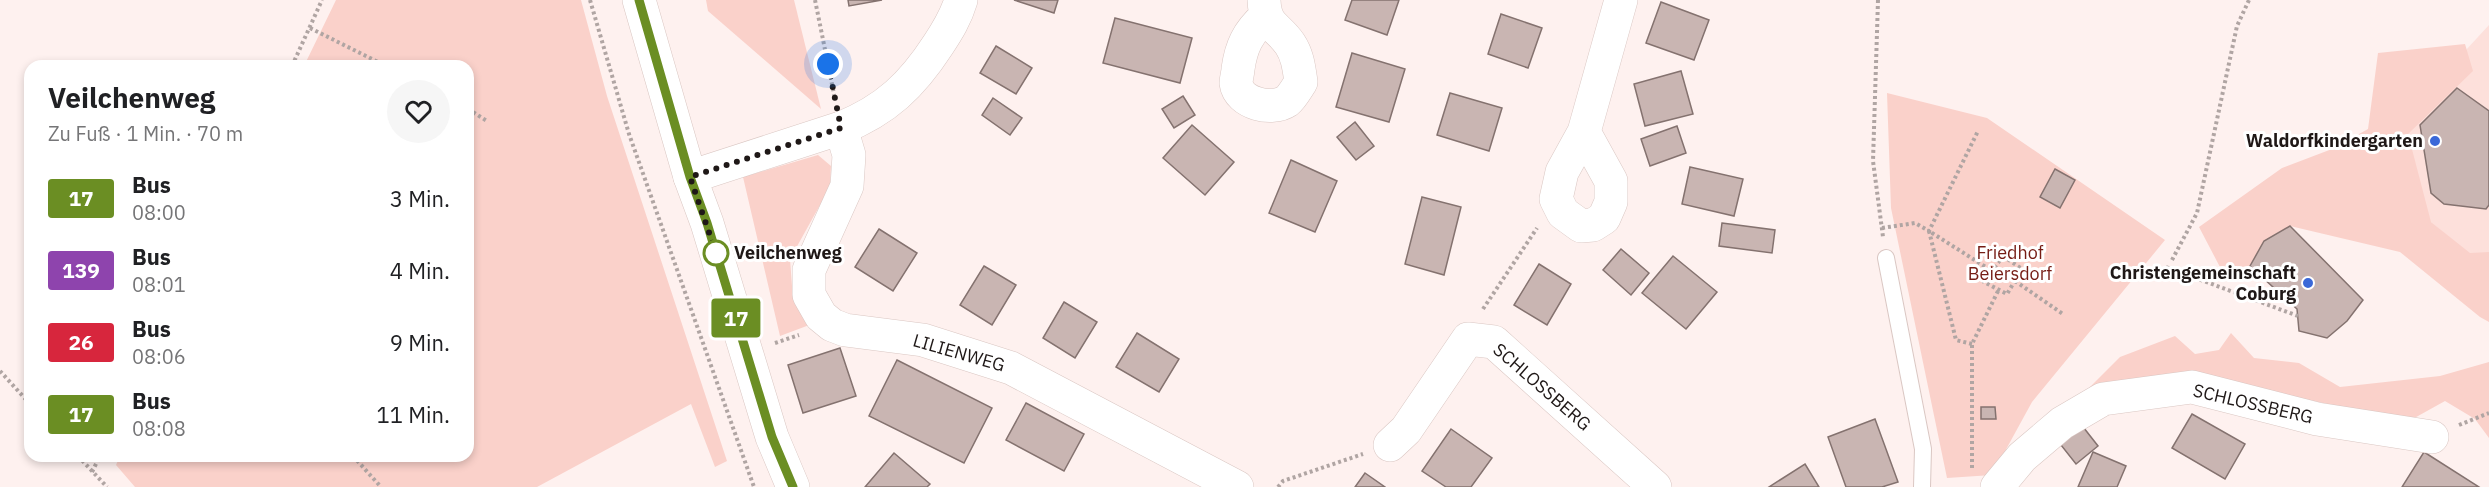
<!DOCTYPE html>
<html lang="de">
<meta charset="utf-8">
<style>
:root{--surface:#fff;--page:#f6f6f6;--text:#202124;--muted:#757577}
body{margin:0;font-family:"IBM Plex Sans",sans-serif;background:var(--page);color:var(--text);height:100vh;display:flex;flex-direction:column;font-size:22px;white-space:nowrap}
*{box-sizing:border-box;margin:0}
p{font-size:20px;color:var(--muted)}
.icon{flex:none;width:33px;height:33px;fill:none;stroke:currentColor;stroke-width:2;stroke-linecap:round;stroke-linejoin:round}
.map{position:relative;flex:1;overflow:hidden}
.panel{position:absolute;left:24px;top:60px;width:450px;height:402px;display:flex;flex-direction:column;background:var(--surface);border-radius:18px;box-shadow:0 3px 9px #0003}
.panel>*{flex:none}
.badge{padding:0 12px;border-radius:4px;font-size:21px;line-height:39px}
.you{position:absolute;width:30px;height:30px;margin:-15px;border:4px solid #fff;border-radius:50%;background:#1a73e8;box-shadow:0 0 0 9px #1a73e833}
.map>.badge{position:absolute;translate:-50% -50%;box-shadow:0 0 0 3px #fff}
.round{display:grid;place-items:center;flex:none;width:63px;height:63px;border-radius:32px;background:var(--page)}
.summary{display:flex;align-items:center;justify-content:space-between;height:102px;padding:0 24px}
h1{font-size:28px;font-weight:800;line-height:45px}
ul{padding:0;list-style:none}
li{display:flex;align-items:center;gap:18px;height:72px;padding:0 24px}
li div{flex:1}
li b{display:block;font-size:22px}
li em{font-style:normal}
li .badge{min-width:66px;font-weight:700;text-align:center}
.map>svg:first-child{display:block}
.built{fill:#fde0db}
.green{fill:#fad1ca}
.building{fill:#c9b5b2;stroke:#84726f;stroke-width:1.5}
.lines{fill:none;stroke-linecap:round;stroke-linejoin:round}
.lane-casing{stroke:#dac7c3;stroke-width:18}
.street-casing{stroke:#dac7c3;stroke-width:34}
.secondary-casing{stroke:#dac7c3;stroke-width:34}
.path{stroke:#b0a5a3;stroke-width:4;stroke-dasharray:3 3;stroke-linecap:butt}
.lane{stroke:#fff;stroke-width:16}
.street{stroke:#fff;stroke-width:33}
.secondary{stroke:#fff;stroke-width:33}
.line-casing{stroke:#fff;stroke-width:14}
.line{stroke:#6b8e23;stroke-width:9}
.walk{stroke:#1f1817;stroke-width:6;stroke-dasharray:0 10.8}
.poi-dot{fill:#3a68d8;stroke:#fff;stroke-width:2}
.stop-dot{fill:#fff;stroke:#6b8e23;stroke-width:3}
.labels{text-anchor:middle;stroke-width:6;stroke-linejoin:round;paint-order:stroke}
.poi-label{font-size:18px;font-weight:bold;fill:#1f1817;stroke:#fff;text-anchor:end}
.stop-label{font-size:18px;font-weight:bold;fill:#1f1817;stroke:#fff;text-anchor:start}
.park-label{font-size:18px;fill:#751c14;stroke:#fff}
.street-label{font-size:18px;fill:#1f1817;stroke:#fff}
</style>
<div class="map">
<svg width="2489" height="487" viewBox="0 0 2489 487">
<rect width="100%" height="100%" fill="#fef1ef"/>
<polygon class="built" points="2489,25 2489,270 2431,222 2355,171"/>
<g class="green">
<polygon points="336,0 581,0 607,96 727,461 715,467 691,404 537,487 135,487 116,465 120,456 468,456 468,66 304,66"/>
<polygon points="706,0 794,0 821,109 708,11"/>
<polygon points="2465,44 2473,71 2408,134 2431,222 2470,253 2489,252 2489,322 2480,317 2400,252 2290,226 2264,241 2250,266 2221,269 2199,227 2282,168 2332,149 2368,129 2378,53"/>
<polygon points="1887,93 1987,118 2165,240 2032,402 1992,475 1947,478 1891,208"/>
<polygon points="818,155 831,166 830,187 790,259 792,286 806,317 812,324 780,336 743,177"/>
<polygon points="2231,333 2254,358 2299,363 2340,387 2440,376 2489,362 2489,438 2475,419 2445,401 2409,421 2214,380 2082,395 2120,357 2175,336 2195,354 2219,350"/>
</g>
<g class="building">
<polygon points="848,0 882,0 849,6"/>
<polygon points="1014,0 1058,0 1054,13"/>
<polygon points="1352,0 1399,0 1387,35 1345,20"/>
<polygon points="1661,2 1709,20 1694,60 1646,43"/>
<polygon points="1501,14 1542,28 1528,68 1488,54"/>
<polygon points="1115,18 1192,38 1180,83 1103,63"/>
<polygon points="996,46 1032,68 1016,94 980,73"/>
<polygon points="1352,53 1405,69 1389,122 1336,107"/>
<polygon points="1681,71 1693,114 1645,126 1634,84"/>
<polygon points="2457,88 2489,111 2489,205 2486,209 2444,204 2431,193 2420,125"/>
<polygon points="1450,93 1502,108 1489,151 1437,135"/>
<polygon points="1183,96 1195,115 1174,128 1162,109"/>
<polygon points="993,98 1022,118 1010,135 982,115"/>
<polygon points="1355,122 1374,146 1356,160 1337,137"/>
<polygon points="1192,125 1234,162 1205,195 1163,158"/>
<polygon points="1677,126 1686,153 1650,166 1641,139"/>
<polygon points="1291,160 1337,181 1315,232 1269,213"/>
<polygon points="1690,167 1743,179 1734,216 1682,204"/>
<polygon points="2055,169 2075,180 2060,208 2040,197"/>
<polygon points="1422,197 1461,207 1444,275 1405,264"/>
<polygon points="1722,223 1775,230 1772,253 1719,246"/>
<polygon points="2290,226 2363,300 2347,321 2327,338 2299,331 2297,309 2250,266 2264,241"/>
<polygon points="879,229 917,253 893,291 855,267"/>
<polygon points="1621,249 1649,273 1631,295 1603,270"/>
<polygon points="1673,256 1717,292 1686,329 1642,293"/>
<polygon points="1539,264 1571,284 1547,325 1514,305"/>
<polygon points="984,266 1016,285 992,325 960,305"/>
<polygon points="1064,302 1097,322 1075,358 1043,338"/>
<polygon points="1137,333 1179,359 1159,392 1116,367"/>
<polygon points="840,348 856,396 803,413 788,365"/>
<polygon points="897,360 992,408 964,463 869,416"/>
<polygon points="1026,403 1084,434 1064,471 1006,440"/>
<polygon points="1981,407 1995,407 1996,419 1981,419"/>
<polygon points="2192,414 2245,444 2225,479 2172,448"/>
<polygon points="1875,419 1898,482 1882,487 1846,487 1828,437"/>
<polygon points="2080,423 2098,446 2076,464 2057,440"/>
<polygon points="1451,429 1492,458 1471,487 1446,487 1422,471"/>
<polygon points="2093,452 2126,466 2117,487 2078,487"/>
<polygon points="2424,452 2479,487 2402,487"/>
<polygon points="894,453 930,484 927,487 865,487"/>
<polygon points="1805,464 1819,487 1769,487"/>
<polygon points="1365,473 1385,487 1355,487"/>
</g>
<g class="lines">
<g class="lane-casing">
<polyline id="lane" points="1886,258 1923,449 1922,487"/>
</g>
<g class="street-casing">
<g id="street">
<path d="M1264 0C1265 27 1277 25 1290 44 1298 56 1299 69 1301 82 1297 88 1292 97 1287 101 1272 111 1239 104 1236 83 1236 79 1238 73 1238 69 1241 47 1248 32 1265 17"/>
<polyline points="841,128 849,155 847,186 809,270 809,295 821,316 832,325 845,330 923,340 1011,368 1237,487"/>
<polyline points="1584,132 1611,181 1611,202 1604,218 1593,225 1581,226 1563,213 1556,199 1562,172 1584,132 1621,0"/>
<path d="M690 177 841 128C886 110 912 85 938 45 948 30 956 17 961 0"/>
<polyline points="1390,445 1406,430 1468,339 1494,342 1655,487"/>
<polyline points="1997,487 2022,457 2062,423 2103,399 2192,387 2317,419 2432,437"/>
</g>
</g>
<g class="secondary-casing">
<polyline id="secondary" points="639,0 690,177 707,223 772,437 793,487"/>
</g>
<g class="path">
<polyline points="590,0 629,134 754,487"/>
<polyline points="815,0 835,99"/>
<polyline points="1878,0 1873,161 1883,237"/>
<polyline points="310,28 386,66"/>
<polyline points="292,66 322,0"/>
<polyline points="468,109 487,121"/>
<polyline points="1882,228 1915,223 1929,231 1978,131"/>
<polygon points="2003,256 2022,269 2007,294 1984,282"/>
<polyline points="2172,260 2197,213 2237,26 2249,0"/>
<polyline points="2166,267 2298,316"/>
<polyline points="2015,281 2063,314"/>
<polyline points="1483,309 1537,228"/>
<polyline points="775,343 799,335"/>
<polyline points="1972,344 1956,340 1929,231 1992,271"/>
<polyline points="0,371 30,404"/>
<polyline points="2459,425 2489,413"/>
<polyline points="78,456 107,487"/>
<polyline points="353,456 381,487"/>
<polyline points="1972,468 1972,344 1999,289"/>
<polyline points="92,472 100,456"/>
<polyline points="1278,487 1283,481 1363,454"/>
</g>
<use href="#lane" class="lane"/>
<use href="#street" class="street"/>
<use href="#secondary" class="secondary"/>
</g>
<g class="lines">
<g class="line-casing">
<polyline id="line" points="639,0 690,177 707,223 772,437 793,487"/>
</g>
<use href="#line" class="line"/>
<polyline class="walk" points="716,253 690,177 841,128 828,64"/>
</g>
<g class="poi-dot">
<circle cx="2435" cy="141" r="6"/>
<circle cx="2308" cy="283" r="6"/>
</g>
<circle class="stop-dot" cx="716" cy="253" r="12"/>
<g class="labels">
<g class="poi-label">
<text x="2423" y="147">Waldorfkindergarten</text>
<text x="2296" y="279">Christengemeinschaft<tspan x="2296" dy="21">Coburg</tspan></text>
</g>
<g class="stop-label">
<text x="734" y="259">Veilchenweg</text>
</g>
<g class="park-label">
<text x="2010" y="259">Friedhof<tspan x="2010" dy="21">Beiersdorf</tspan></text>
</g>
<g class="street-label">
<text transform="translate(959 353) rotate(16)" y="6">LILIENWEG</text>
<text transform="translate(1542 387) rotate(41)" y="6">SCHLOSSBERG</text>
<text transform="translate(2253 404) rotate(13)" y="6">SCHLOSSBERG</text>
</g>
</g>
</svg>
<div class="you" style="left:828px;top:64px"></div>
<b class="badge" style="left:736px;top:318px;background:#6b8e23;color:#fff">17</b>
<section class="panel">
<div class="summary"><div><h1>Veilchenweg</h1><p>Zu Fuß · 1 Min. · 70 m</p></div><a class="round"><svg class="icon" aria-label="heart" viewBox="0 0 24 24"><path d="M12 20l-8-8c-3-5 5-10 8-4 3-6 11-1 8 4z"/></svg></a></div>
<ul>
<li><span class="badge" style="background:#6b8e23;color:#fff">17</span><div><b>Bus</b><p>08:00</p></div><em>3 Min.</em></li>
<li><span class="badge" style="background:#8e44ad;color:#fff">139</span><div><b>Bus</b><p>08:01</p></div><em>4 Min.</em></li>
<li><span class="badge" style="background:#d7263d;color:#fff">26</span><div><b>Bus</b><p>08:06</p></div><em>9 Min.</em></li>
<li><span class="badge" style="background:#6b8e23;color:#fff">17</span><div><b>Bus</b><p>08:08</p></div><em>11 Min.</em></li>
</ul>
</section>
</div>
